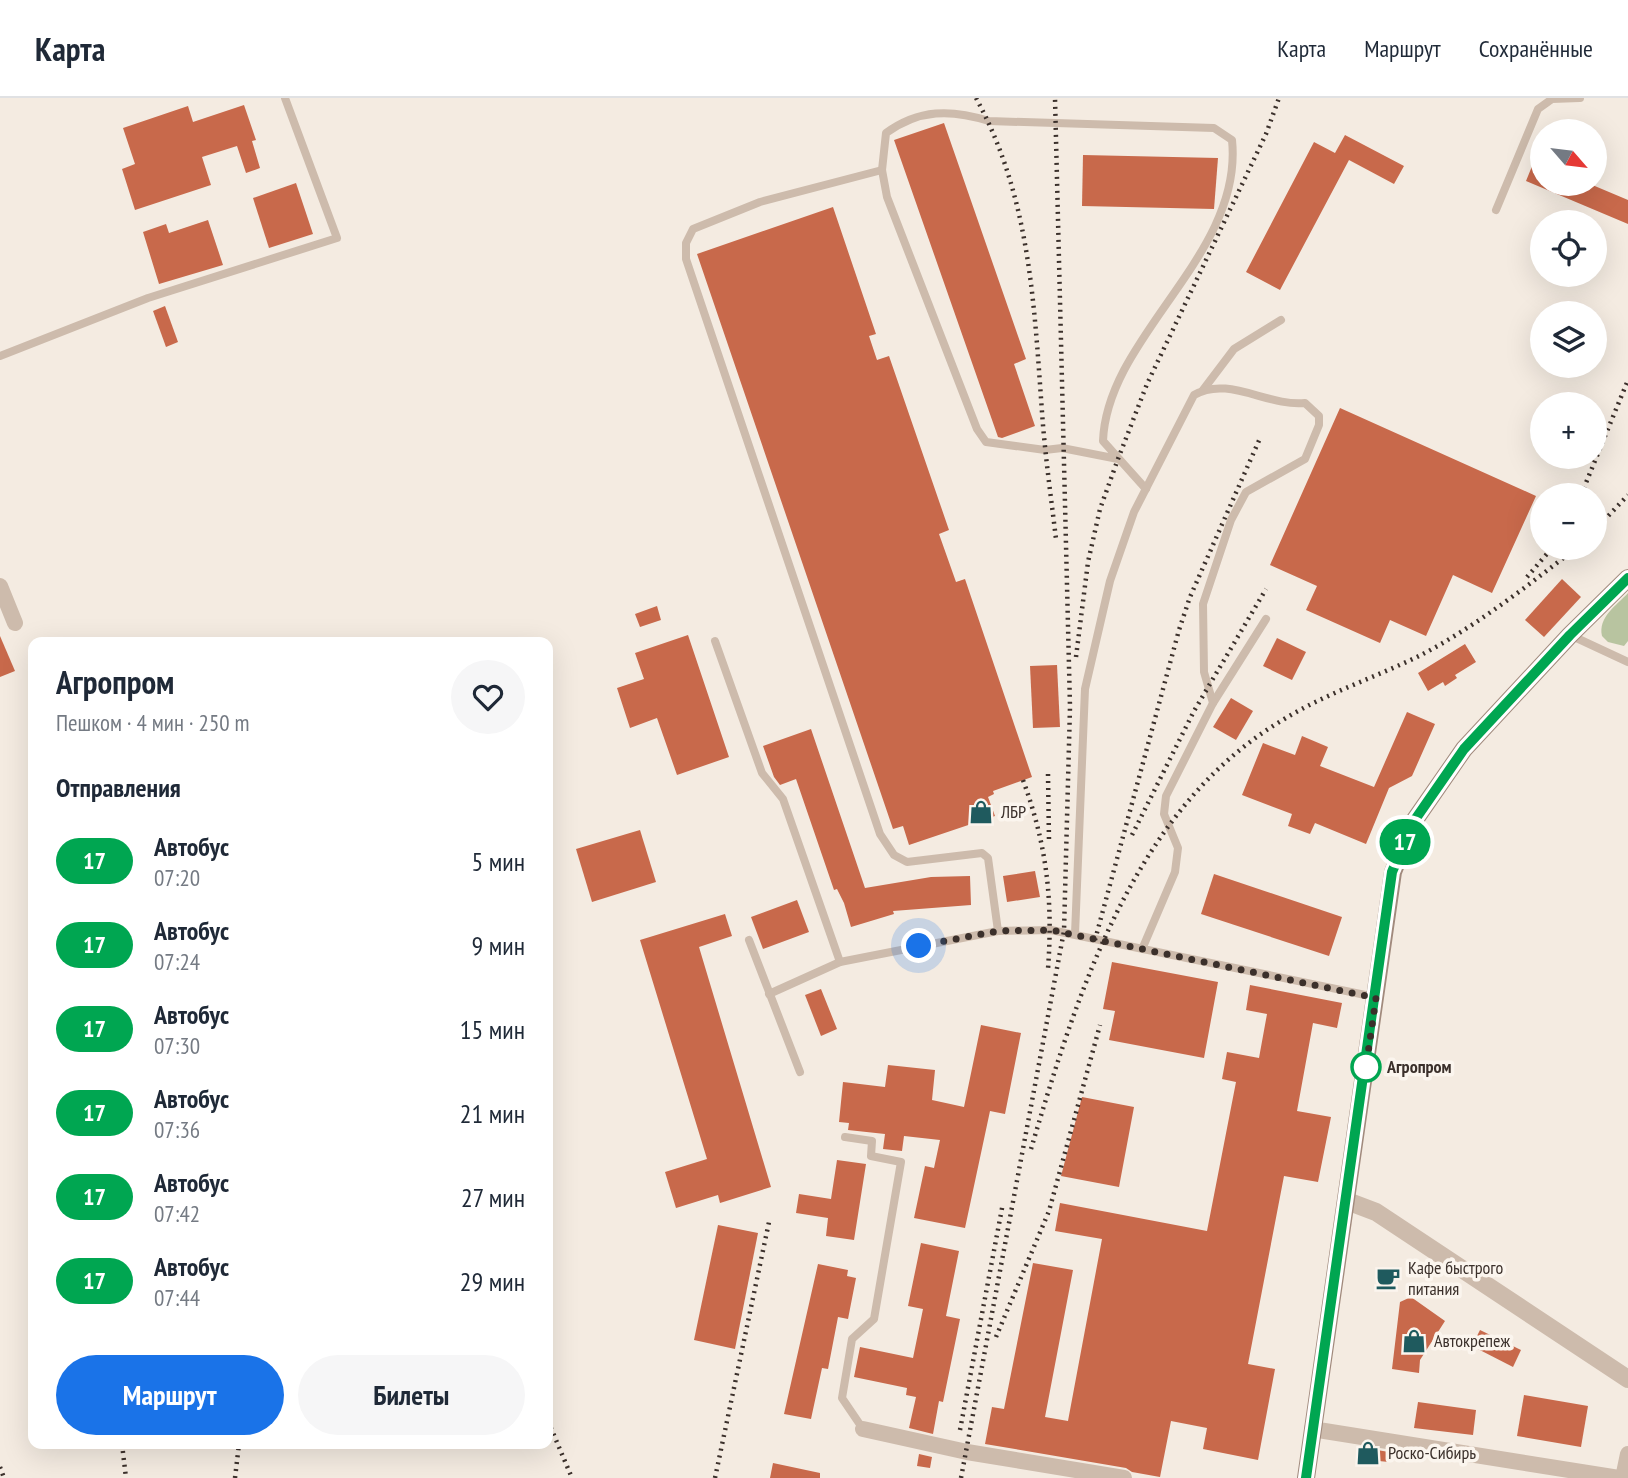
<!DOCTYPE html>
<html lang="ru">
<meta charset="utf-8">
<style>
:root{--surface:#fff;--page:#f6f6f7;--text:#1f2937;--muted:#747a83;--line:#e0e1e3;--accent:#1a73e8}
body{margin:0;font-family:"PT Sans Narrow",sans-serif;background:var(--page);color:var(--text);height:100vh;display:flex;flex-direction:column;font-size:26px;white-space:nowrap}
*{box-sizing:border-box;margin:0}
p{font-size:23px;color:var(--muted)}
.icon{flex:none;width:38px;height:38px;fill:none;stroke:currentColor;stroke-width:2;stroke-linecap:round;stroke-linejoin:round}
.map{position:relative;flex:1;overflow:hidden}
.panel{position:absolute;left:28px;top:539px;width:525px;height:812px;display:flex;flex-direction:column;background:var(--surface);border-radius:14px;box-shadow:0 7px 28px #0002}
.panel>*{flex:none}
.badge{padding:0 14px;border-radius:23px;font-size:24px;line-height:46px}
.needle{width:46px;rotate:118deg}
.tools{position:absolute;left:1530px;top:21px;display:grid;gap:14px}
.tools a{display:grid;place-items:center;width:77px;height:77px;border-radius:50%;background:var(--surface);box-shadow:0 7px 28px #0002;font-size:35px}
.you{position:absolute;width:35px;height:35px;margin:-18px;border:5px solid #fff;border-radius:50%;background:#1a73e8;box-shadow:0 0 0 10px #1a73e833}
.map>.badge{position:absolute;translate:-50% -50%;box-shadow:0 0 0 4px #fff}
h2{padding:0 28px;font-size:26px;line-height:63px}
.round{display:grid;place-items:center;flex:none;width:74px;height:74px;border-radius:37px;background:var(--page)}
.summary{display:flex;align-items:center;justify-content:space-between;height:119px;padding:0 28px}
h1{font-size:33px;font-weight:700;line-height:52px}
.cta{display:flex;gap:14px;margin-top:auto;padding:14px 28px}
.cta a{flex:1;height:80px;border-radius:42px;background:var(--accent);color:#fff;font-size:28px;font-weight:700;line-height:80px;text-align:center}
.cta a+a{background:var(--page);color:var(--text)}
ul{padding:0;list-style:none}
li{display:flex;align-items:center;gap:21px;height:84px;padding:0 28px}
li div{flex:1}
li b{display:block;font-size:26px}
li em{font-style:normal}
li .badge{min-width:77px;font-weight:700;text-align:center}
header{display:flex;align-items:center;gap:42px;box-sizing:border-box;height:98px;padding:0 35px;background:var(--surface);border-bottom:2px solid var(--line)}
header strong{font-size:33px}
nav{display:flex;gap:38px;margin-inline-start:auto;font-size:24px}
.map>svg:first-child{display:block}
.green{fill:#b8c4a0}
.building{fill:#c8694b}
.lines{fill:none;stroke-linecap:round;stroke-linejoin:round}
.service{stroke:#cdbbac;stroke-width:8}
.minor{stroke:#cdbbac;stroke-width:16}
.tertiary{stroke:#cdbbac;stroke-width:18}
.secondary{stroke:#a18a7d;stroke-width:18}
.rail{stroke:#3b302b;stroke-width:4.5;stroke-dasharray:2 5;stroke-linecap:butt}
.line-casing{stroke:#fff;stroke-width:16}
.line{stroke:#00a651;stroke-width:10}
.walk{stroke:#3b302b;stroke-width:7;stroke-dasharray:0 12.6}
.stop-dot{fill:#fff;stroke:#00a651;stroke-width:3.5}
.labels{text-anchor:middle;stroke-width:7;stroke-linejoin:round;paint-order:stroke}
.poi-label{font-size:18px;fill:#3b302b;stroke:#fbf5ee;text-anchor:start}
.stop-label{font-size:18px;font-weight:bold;fill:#3b302b;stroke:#fbf5ee;text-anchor:start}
</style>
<header>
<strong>Карта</strong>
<nav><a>Карта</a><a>Маршрут</a><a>Сохранённые</a></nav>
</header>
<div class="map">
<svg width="1628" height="1380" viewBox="0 0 1628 1380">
<rect width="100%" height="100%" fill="#f4ebe1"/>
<path class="green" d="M1628 495V543L1624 548 1608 544 1602 538C1598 519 1616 508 1628 495Z"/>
<g class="building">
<polygon points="244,7 256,42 252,43 260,70 246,75 237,48 202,59 211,87 135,112 122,71 135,66 123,30 188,8 193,24"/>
<polygon points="944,25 1026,261 1014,266 1035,328 1002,340 998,339 894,42"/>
<polygon points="1345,37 1404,68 1394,86 1349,62 1280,192 1246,174 1314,44 1335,55"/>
<polygon points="1541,46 1542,86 1590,86 1628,102 1628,126 1526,83"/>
<polygon points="1083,57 1218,60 1214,111 1082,108"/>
<polygon points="296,85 313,136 269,150 253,100"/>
<polygon points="833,109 876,236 869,238 877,262 889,258 949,432 939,436 956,484 965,481 1032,679 993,693 994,696 988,699 995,718 909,747 903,728 893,731 697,156"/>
<polygon points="208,122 223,167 159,186 143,134 166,126 169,135"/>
<polygon points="165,208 178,244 166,249 153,213"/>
<polygon points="1340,310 1536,398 1492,495 1453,477 1426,538 1390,522 1380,545 1306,512 1317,488 1270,467"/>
<polygon points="1562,481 1581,499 1544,539 1525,522"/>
<polygon points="657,508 661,522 640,529 635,516"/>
<polygon points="688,537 729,659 677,677 657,620 630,630 617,590 644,581 635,555"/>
<polygon points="0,538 15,573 0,579"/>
<polygon points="1277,540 1306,554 1292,582 1263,568"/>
<polygon points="1465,546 1476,564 1455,577 1457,580 1445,588 1443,584 1428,593 1418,575"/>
<polygon points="1057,567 1060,629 1033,630 1030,568"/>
<polygon points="1231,600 1253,613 1236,642 1213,629"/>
<polygon points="1407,614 1435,626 1412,678 1389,690 1366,746 1315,725 1310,736 1288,728 1292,716 1242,697 1263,645 1295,657 1302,638 1328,649 1320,668 1374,689"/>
<polygon points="811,631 865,790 931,779 970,778 971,807 893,813 894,816 851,829 844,805 837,791 834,792 796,681 780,687 774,679 763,648"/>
<polygon points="640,732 656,784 592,804 576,751"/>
<polygon points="1035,773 1040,799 1007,804 1003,778"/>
<polygon points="1214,776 1342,819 1329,858 1201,816"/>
<polygon points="797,802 809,834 763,851 751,819"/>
<polygon points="725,816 732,838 699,849 771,1089 720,1105 718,1097 676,1110 665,1074 707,1061 640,842"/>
<polygon points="1112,864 1218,884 1204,960 1109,942 1115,913 1103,911"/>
<polygon points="1250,887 1342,905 1337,930 1313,925 1297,1013 1331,1019 1318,1084 1284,1078 1248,1266 1275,1271 1258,1362 1203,1351 1207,1330 1171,1323 1160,1379 1132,1374 1126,1370 985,1346 992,1309 1004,1311 1033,1165 1073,1172 1045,1319 1068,1323 1102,1141 1055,1133 1060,1105 1207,1133 1236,984 1222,981 1227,954 1259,960 1267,916 1246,912"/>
<polygon points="821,891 837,931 821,938 805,897"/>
<polygon points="981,927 1021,935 1005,1016 990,1013 965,1130 914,1120 925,1068 934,1070 940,1042 904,1038 902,1053 883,1051 885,1036 848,1032 849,1025 839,1024 843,984 885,989 888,967 935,972 932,1002 964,1009"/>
<polygon points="1082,999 1134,1009 1119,1089 1061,1078"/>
<polygon points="837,1062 866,1066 854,1142 826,1138 828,1120 796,1115 799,1096 831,1101"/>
<polygon points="718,1127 758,1135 735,1251 694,1242"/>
<polygon points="921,1145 959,1153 946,1218 960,1221 943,1304 939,1303 933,1336 909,1330 916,1299 906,1297 907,1290 854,1279 860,1249 913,1260 923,1211 908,1208"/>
<polygon points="818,1166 848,1172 847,1178 856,1180 848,1221 838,1219 828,1271 822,1270 811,1321 784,1316"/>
<polygon points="1411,1199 1445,1223 1420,1262 1419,1275 1392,1271 1400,1204"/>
<polygon points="1480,1232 1521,1252 1513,1269 1472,1248"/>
<polygon points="1524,1297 1588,1308 1581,1349 1517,1338"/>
<polygon points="1418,1304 1476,1312 1473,1337 1414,1330"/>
<polygon points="1359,1349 1389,1354 1389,1364 1358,1361"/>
<polygon points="919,1356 932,1359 930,1370 917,1368"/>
<polygon points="773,1365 820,1375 820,1380 770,1380"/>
</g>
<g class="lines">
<g class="service">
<polyline points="882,72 760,104 693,131 686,145 686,161 880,736 894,757 907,764 982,755 988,760 998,833"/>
<polyline points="1496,112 1538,11 1552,1 1580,0"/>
<polyline points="0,258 148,200 337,140 285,0"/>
<polyline points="1203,292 1234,251 1281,222"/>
<path d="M1118 361 1062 350 1045 352 986 344 977 331 887 99 882 72 886 35C919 11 951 11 989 23L1214 30 1232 42C1244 157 1107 237 1103 343L1146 391"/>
<polyline points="1570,537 1628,564"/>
<polyline points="715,543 762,675 783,701 840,864"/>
<polyline points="1213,605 1266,521"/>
<path d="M1075 836 1085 591 1110 483 1134 414 1194 297C1228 277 1268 309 1305 305L1319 318V327L1305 361 1246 394 1231 422 1203 506 1204 574 1213 605 1166 698 1164 716 1178 750 1175 774 1143 849"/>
<polyline points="749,842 800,974"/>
<polyline points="769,896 840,864 998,833 1051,832 1375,899"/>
<polyline points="845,1039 872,1043 871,1058 901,1064 874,1221 852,1241 842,1300 863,1331"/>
</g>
<g class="minor">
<polyline points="0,488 15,525"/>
<polyline points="863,1331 967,1354 1124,1380"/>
<polyline points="1312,1331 1619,1380"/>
<polyline points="1623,1380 1628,1356"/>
</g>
<polyline class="tertiary" points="1347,1103 1376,1114 1628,1281"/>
<polyline class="secondary" points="1306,1380 1393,774 1412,726 1464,651 1570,537 1628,480"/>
<g class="rail">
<path d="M976 0C1030 99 1034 205 1042 314 1045 357 1051 399 1056 441"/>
<polyline points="1581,397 1628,282"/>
<polyline points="1594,433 1628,397"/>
<polyline points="1527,479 1552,450"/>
<polyline points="1076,559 1088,464 1100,411 1118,361 1147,286 1266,36 1279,0"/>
<polyline points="1048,676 1049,743"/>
<path d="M1023 682C1047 748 1053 802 1048 871"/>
<polyline points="1132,737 1194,613 1266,491"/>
<polyline points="1095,842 1179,532 1190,499 1261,338"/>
<path d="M1031 1051C1077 896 1134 711 1281 623 1324 596 1374 580 1419 558 1472 531 1529 487 1576 450"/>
<polyline points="996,1239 1049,1113 1100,927"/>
<polyline points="548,1323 572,1380"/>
<polyline points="960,1332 1003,1105"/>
<polyline points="122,1346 126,1380"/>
<polyline points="0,1369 4,1380"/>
<polyline points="235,1380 239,1346"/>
<polyline points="715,1380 769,1124"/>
<polyline points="961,1380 1064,833 1070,609 1055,0"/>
</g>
</g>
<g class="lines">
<g class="line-casing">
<polyline id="line" points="1306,1380 1392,774 1412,726 1464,651 1570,537 1628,480"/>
</g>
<use href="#line" class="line"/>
<polyline class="walk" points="919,848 998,833 1051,832 1376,900 1365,976 1366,969"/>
</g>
<defs>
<g id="shop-bare" transform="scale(1.89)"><path d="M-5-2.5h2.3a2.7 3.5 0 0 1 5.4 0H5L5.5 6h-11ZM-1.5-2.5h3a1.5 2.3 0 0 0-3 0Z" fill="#1f5a5e" stroke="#fbf5ee" stroke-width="2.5" paint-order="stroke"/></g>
<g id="cafe-bare" transform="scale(1.89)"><path d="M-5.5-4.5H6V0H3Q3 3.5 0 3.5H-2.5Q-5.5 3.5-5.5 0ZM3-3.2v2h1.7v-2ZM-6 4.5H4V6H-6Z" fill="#1f5a5e" stroke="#fbf5ee" stroke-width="2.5" paint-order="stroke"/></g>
</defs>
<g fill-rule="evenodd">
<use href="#shop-bare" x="981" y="714"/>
<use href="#cafe-bare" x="1388" y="1180"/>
<use href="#shop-bare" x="1414" y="1243"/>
<use href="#shop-bare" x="1368" y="1355"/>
</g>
<circle class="stop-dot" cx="1366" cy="969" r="14"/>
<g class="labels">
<g class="poi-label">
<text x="1001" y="720">ЛБР</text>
<text x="1408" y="1176">Кафе быстрого<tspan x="1408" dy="21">питания</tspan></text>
<text x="1434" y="1249">Автокрепеж</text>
<text x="1388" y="1361">Роско-Сибирь</text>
</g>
<g class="stop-label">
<text x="1387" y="975">Агропром</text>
</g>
</g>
</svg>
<div class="tools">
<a><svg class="needle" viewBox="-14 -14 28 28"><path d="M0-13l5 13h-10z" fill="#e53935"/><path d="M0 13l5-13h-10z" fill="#747a83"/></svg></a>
<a><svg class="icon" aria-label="locate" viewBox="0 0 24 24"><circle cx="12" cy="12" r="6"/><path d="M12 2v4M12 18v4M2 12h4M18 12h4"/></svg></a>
<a><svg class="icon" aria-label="layers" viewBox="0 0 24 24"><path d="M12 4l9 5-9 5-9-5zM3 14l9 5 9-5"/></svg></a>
<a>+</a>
<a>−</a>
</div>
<div class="you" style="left:919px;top:848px"></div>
<b class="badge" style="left:1405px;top:744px;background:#00a651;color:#fff">17</b>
<section class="panel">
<div class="summary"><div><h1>Агропром</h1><p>Пешком · 4 мин · 250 m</p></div><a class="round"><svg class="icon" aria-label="heart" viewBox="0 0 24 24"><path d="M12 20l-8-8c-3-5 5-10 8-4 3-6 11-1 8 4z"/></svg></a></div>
<h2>Отправления</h2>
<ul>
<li><span class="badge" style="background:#00a651;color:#fff">17</span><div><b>Автобус</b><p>07:20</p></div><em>5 мин</em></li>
<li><span class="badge" style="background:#00a651;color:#fff">17</span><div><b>Автобус</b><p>07:24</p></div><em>9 мин</em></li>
<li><span class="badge" style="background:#00a651;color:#fff">17</span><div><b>Автобус</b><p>07:30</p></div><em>15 мин</em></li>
<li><span class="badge" style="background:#00a651;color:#fff">17</span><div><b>Автобус</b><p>07:36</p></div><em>21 мин</em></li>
<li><span class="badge" style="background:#00a651;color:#fff">17</span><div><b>Автобус</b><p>07:42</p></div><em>27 мин</em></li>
<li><span class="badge" style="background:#00a651;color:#fff">17</span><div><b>Автобус</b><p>07:44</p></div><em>29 мин</em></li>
</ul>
<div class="cta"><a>Маршрут</a><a>Билеты</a></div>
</section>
</div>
